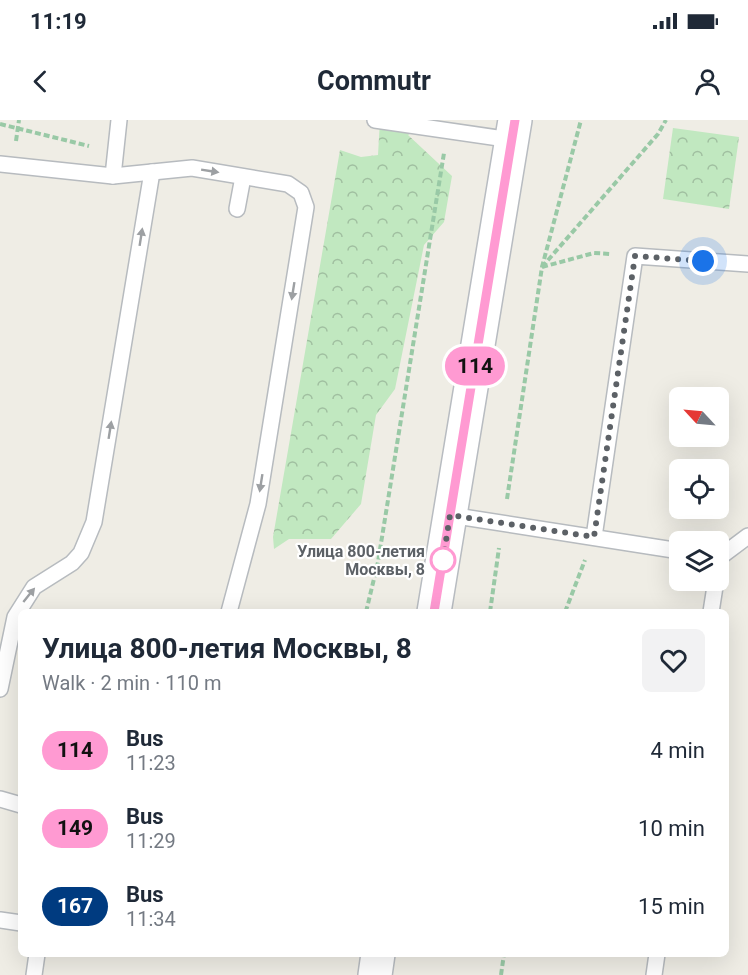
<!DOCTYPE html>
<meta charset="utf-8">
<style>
:root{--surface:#fff;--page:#f2f2f3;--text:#1f2937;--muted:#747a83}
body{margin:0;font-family:Roboto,sans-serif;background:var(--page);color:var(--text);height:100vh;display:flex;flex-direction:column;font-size:22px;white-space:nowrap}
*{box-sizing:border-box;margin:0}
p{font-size:20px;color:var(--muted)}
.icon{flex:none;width:33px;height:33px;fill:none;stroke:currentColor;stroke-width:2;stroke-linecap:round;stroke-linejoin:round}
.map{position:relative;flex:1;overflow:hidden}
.side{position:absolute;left:18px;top:489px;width:711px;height:348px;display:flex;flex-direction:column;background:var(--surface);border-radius:9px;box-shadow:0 6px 24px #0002}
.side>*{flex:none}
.badge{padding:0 12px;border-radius:20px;font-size:21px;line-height:39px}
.needle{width:39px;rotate:296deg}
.fabs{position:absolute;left:669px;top:267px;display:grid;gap:12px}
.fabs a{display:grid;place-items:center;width:60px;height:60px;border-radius:9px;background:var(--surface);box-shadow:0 6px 24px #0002;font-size:30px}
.you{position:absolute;width:30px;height:30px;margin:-15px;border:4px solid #fff;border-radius:50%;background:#1a73e8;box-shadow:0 0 0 9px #1a73e833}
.map>.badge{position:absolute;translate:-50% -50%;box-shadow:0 0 0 3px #fff}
.round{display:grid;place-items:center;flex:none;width:63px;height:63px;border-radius:9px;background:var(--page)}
.overview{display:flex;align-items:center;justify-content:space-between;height:102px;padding:0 24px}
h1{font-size:28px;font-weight:700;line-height:45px}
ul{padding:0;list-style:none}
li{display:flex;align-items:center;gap:18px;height:78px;padding:0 24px}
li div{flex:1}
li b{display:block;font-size:22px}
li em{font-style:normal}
li .badge{min-width:66px;font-weight:700;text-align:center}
.status{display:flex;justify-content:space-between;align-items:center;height:42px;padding:0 30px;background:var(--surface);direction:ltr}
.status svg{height:16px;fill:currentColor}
header{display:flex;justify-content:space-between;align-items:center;height:78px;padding:0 24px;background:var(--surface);font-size:27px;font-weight:700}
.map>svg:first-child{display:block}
.forest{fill:url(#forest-crowns)}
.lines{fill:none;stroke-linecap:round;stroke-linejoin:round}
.service-casing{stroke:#b7bbbf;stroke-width:18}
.secondary-casing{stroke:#b8bcc1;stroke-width:36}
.path{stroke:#99c9a6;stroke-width:4;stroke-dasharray:6 3;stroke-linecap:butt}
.service{stroke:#fff;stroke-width:15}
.secondary{stroke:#fff;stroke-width:33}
.oneway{fill:#9da0a3}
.line-casing{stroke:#fff;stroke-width:14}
.line{stroke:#ff9ad2;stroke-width:9}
.walk{stroke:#5c6166;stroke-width:6;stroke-dasharray:0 10.8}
.stop-dot{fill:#fff;stroke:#ff9ad2;stroke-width:3}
.labels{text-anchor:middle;stroke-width:4.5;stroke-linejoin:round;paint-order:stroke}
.stop-label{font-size:16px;font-weight:bold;fill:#5c6166;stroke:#fff;text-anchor:end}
</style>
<div class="status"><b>11:19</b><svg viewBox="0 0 49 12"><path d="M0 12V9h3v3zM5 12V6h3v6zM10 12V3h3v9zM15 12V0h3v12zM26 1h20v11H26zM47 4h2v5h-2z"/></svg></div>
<header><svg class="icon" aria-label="back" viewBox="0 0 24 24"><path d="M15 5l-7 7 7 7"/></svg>Commutr<svg class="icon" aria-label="person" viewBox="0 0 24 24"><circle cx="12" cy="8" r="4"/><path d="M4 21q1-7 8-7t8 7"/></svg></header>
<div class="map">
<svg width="748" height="855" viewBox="0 0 748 855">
<defs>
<pattern id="forest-crowns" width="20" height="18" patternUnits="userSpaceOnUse" patternTransform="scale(1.5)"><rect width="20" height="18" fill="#c1e8c0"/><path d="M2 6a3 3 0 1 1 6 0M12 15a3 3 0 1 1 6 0" fill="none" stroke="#a0bfa0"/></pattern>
</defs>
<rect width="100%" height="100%" fill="#efede5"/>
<g class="forest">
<polygon points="380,0 434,0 408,15 452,56 444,102 424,125 395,269 376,295 361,384 331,419 289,419 274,429 273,417 340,30 361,37 378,35"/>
<polygon points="673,8 739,17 729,89 663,79"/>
</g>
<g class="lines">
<g class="service-casing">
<g id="service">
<polyline points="375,0 512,20"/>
<polyline points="0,44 113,56 192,48 288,64 301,73 306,87 258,384 229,492"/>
<polyline points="113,56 119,0"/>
<polyline points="237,89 243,57"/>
<polyline points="450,395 680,431"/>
<polyline points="594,417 635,136 748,144"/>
<polyline points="718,446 720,437 748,416"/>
<polyline points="711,492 716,460"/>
<polyline points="0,569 15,497 34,467 72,443 81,433 94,402 152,52"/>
<polyline points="0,679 21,685"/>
<polyline points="0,800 21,803"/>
<polyline points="34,855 37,834"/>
<polyline points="654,855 657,834"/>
</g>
</g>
<g class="secondary-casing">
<g id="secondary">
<polyline points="434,492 515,0"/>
<polyline points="375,855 378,834"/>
</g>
</g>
<g class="path">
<polyline points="0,4 89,26"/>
<polyline points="16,21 19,0"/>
<polyline points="542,147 658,14 666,0"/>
<polyline points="542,147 594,133 611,134"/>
<polyline points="507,379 542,147 581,0"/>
<polyline points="366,492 378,442 444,33"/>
<polyline points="490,492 499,428"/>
<polyline points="565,492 585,440"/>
<polyline points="501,855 504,834"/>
</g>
<use href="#service" class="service"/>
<use href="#secondary" class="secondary"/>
</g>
<defs><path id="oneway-solid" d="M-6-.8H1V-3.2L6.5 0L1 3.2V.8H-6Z" transform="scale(1.5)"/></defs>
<g class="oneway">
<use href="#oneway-solid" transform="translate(210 51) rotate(9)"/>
<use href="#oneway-solid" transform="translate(141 117) rotate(-81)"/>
<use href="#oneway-solid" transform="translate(293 171) rotate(99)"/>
<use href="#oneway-solid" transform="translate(110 310) rotate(-81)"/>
<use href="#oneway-solid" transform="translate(261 363) rotate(99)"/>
<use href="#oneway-solid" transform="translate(29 475) rotate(-51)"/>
</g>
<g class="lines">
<g class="line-casing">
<polyline id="line" points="434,492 515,0"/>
</g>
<use href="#line" class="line"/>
<polyline class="walk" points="443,440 450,395 594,417 635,136 703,141"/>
</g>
<circle class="stop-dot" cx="443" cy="440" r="12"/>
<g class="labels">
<g class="stop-label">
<text x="425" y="437">Улица 800-летия<tspan x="425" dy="18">Москвы, 8</tspan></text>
</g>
</g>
</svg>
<div class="fabs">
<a><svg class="needle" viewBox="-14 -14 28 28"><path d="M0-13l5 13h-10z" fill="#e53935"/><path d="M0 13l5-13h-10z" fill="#747a83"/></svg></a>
<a><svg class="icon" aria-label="locate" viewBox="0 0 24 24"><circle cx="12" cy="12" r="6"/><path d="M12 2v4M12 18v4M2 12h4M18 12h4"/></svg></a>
<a><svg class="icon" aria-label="layers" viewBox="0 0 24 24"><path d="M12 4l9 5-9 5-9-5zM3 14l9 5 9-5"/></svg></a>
</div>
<div class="you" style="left:703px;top:141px"></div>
<b class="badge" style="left:475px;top:246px;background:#ff9ad2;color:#111">114</b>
<section class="side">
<div class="overview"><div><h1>Улица 800-летия Москвы, 8</h1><p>Walk · 2 min · 110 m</p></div><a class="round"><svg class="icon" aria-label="heart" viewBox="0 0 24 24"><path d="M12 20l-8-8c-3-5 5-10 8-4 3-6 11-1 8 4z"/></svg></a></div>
<ul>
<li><span class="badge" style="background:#ff9ad2;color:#111">114</span><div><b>Bus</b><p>11:23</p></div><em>4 min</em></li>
<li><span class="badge" style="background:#ff9ad2;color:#111">149</span><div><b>Bus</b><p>11:29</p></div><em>10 min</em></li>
<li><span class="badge" style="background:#003b80;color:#fff">167</span><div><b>Bus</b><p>11:34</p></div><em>15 min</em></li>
</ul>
</section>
</div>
